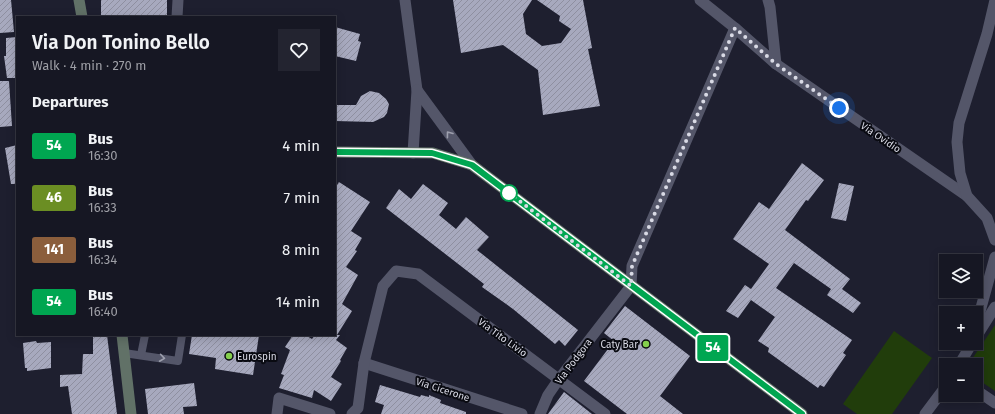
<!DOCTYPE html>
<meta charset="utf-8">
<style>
:root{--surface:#161723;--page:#232430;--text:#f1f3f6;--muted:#9e9fa6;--line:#353641}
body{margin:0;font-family:"Fira Sans",sans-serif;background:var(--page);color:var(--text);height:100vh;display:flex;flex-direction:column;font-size:15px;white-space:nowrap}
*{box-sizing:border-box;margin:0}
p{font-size:13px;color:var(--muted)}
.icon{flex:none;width:22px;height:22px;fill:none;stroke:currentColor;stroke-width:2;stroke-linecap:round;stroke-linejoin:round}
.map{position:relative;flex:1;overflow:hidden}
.side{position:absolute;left:16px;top:16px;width:320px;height:320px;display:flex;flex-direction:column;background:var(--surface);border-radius:0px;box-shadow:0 2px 10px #0003,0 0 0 1px var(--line)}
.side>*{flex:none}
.badge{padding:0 8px;border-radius:3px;font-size:14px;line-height:26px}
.tools{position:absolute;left:939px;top:254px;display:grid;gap:8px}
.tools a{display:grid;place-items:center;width:44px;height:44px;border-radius:0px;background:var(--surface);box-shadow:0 2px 10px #0003,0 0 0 1px var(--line);font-size:20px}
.you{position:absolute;width:20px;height:20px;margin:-10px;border:3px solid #fff;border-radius:50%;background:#1a73e8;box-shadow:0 0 0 6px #1a73e833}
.map>.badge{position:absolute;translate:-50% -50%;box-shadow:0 0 0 2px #fff}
h2{padding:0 16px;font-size:15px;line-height:36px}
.round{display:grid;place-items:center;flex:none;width:42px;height:42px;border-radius:0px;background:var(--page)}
.headline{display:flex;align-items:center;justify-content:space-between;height:68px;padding:0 16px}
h1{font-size:19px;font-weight:600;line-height:30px}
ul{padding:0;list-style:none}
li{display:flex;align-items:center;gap:12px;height:52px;padding:0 16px}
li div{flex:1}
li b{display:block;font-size:15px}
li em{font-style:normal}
li .badge{min-width:44px;font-weight:700;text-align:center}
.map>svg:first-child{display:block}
.green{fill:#213d0b}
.building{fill:url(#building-hatch)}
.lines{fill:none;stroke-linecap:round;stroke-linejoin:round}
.service{stroke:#545669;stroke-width:8}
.minor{stroke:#545669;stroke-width:11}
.tertiary{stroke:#545669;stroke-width:11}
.secondary{stroke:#617167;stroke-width:11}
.oneway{stroke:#9d9fad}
.line-casing{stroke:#fff;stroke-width:9}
.line{stroke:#00a651;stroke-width:6}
.walk{stroke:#d9dae5;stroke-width:4;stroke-dasharray:0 7.2}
.stop-dot{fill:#fff;stroke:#00a651;stroke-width:2}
.poi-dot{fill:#84cf4d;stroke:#090a11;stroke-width:1.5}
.labels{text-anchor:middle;stroke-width:4;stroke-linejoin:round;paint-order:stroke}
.street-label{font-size:10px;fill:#d9dae5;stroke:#090a11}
.poi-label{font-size:10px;fill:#d9dae5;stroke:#090a11;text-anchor:end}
</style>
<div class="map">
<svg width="995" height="414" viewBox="0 0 995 414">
<defs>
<pattern id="building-hatch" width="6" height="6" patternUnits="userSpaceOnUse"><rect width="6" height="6" fill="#a7a9be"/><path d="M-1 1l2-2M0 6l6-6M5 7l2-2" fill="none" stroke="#8e8fa0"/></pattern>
</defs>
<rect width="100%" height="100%" fill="#1e1f2f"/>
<g class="green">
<polygon points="995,325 995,391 976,378 976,365 968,365"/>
<polygon points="894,331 932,358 892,414 857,414 843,404"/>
</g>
<g class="building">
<polygon points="0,0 11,0 14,32 0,33"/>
<rect x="101" y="0" width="66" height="17"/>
<polygon points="453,0 532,0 523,14 526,34 542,46 561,43 571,29 559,21 560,16 537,0 583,0 592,48 588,49 600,106 543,115 538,70 503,45 461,53"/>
<polygon points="335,27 360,34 358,41 361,42 356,61 335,56"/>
<polygon points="17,37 17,78 7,78 4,56 6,56 6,38"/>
<polygon points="0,81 9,81 12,126 0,127"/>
<polygon points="370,91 379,93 386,99 389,104 387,113 384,117 373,122 335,121 335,105 356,105 361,96"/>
<polygon points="17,145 17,184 11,184 5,148"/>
<polygon points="802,163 824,180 808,201 806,200 785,230 850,279 842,289 861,303 853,313 827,295 831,289 794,263 776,288 852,340 843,353 846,355 824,387 820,385 818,388 768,352 769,348 758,341 775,317 751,300 738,318 726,311 745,285 751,289 769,264 733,239 759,202 769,209"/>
<polygon points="339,182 370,202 351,231 362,238 355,250 357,251 346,267 358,275 342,304 352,311 337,335 340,335 336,340 347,348 340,360 341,361 331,377 342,384 331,401 314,390 312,398 279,388 284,375 281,374 290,350 285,347 293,335 305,335 312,339 315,335 335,335 335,188"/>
<polygon points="839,183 854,186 846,221 831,218"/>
<polygon points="423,184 448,203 439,215 456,229 466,217 489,237 477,250 578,330 565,346 559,340 555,344 513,309 482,287 484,284 386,208 399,189 411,199"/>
<polygon points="625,306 690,356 660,396 683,414 627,414 584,381 614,341 604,333"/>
<polygon points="93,335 107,335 117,414 72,414 68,386 60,387 60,375 82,374 83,354 93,354"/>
<polygon points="192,335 259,335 253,375 215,369 216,358 189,354"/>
<polygon points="36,341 37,343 51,342 51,368 27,371 27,368 25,368 23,343"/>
<polygon points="194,383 197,406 183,407 184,414 148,414 145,389"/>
<polygon points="380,385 420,397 421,395 429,397 429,395 441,400 440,403 466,412 466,414 381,414 384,405 375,402"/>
<polygon points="564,392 592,414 548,414"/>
</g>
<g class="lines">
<g class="service">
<polyline points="124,353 178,361 182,335"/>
<polyline points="141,355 145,335"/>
</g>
<g class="minor">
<polyline points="405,0 417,90 413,153"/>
<polyline points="700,0 735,28 776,64 967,196"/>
<polyline points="768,0 770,7 776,64"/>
<polyline points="995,0 987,34 959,123 957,142 960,173 967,196 987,218 995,240"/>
<polyline points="177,17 178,0"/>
<polyline points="417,90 472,165"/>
<polyline points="976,326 995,257"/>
<polyline points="364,363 522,414"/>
<polyline points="976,390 995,403"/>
<polyline points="277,414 279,398 330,414"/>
<polyline points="352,414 358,408 364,363 383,286 396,271 418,274 605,414"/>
<polyline points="540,414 548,395 559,379 631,286 632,266 735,28"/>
</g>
<g class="tertiary">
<polyline points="976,337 995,307"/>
<polyline points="959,365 972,343"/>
<polyline points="925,414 946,386"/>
</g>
<g class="secondary">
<polyline points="79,0 82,17"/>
<polyline points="335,152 433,153 472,165 802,414"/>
<polyline points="122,335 131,414"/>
</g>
</g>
<defs><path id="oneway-chevron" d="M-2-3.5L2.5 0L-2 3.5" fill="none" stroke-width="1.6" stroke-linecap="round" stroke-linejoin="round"/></defs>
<g class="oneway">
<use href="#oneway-chevron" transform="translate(449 134) rotate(-127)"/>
<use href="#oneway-chevron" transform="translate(162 358) rotate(8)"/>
</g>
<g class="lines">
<g class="line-casing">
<polyline id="line" points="335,152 432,153 472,165 802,414"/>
</g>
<use href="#line" class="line"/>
<polyline class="walk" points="509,193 631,286 632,266 735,28 776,64 839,108"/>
</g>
<circle class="stop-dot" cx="509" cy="193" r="8"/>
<g class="poi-dot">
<circle cx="646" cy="344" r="4"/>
<circle cx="229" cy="356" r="4"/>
</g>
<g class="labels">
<g class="street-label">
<text transform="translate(881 137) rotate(34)" y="4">Via Ovidio</text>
<text transform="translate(503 337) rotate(36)" y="4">Via Tito Livio</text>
<text transform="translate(573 361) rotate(-53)" y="4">Via Podgora</text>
<text transform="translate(443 389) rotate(18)" y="4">Via Cicerone</text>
</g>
<g class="poi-label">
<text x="638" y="348">Caty Bar</text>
<text x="237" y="360" text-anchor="start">Eurospin</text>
</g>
</g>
</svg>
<div class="tools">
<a><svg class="icon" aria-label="layers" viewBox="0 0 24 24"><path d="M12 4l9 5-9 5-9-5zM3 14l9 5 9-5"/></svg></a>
<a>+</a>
<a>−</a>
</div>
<div class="you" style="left:839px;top:108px"></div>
<b class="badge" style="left:713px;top:348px;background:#00a651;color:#fff">54</b>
<section class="side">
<div class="headline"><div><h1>Via Don Tonino Bello</h1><p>Walk · 4 min · 270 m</p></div><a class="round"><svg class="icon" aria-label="heart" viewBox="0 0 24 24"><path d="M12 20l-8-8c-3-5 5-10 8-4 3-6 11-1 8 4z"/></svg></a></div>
<h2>Departures</h2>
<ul>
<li><span class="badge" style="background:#00a651;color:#fff">54</span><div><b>Bus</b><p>16:30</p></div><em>4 min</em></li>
<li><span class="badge" style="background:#6b8e23;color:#fff">46</span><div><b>Bus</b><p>16:33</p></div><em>7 min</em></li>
<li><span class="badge" style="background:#8b5e3c;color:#fff">141</span><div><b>Bus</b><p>16:34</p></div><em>8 min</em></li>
<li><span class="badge" style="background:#00a651;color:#fff">54</span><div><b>Bus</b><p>16:40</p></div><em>14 min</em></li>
</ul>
</section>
</div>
